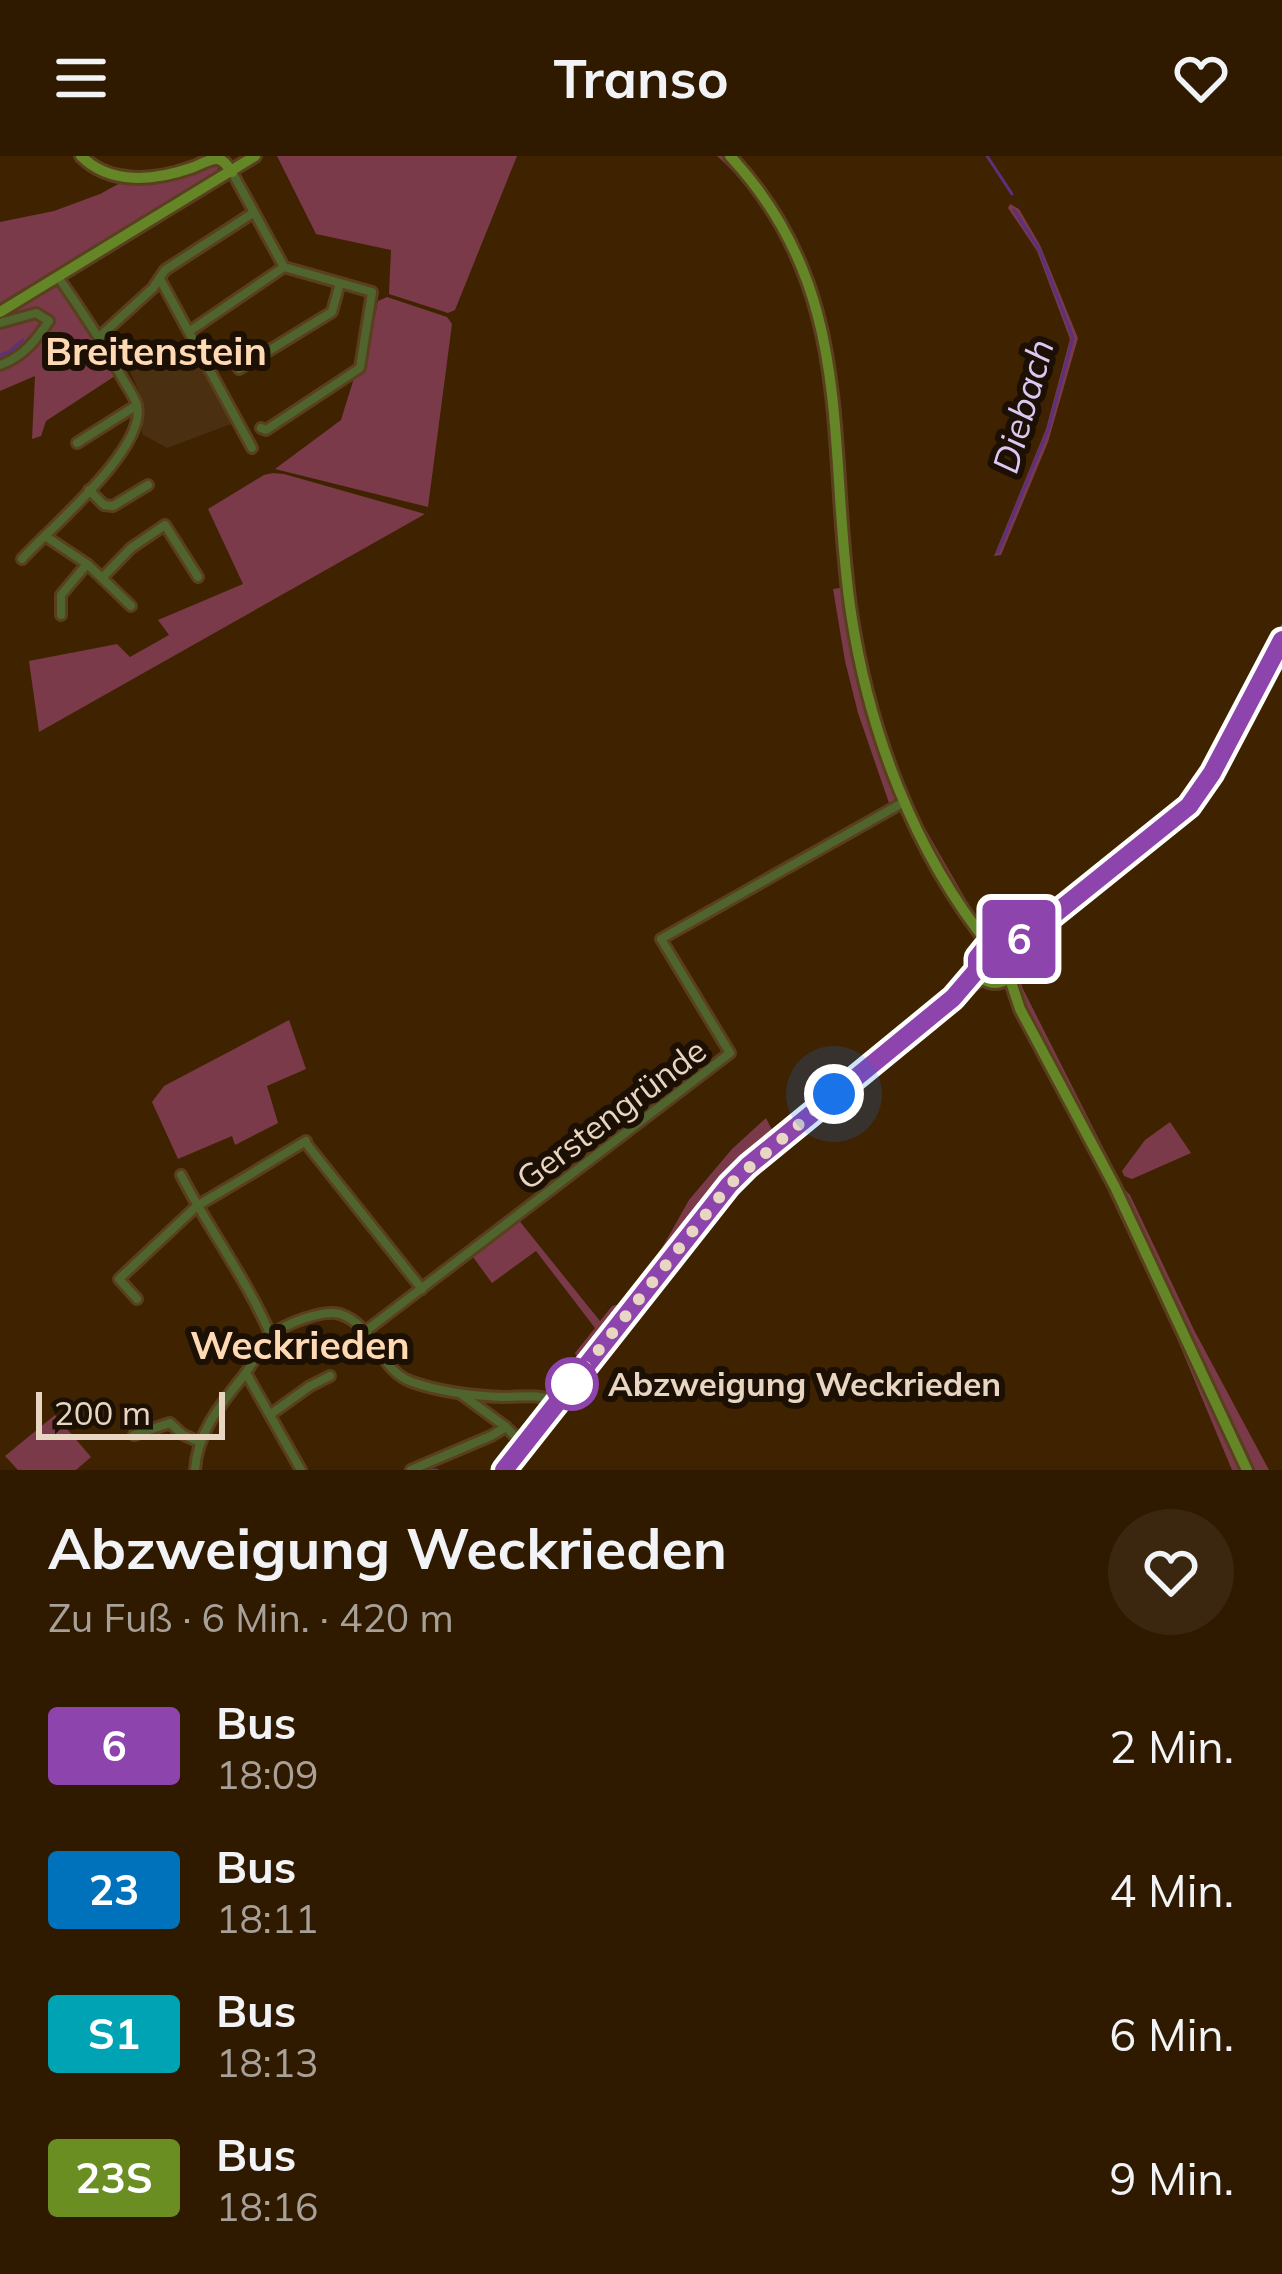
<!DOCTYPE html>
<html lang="de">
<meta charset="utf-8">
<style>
:root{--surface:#2f1a00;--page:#3b270f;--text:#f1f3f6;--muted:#a7a199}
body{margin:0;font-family:Mulish,sans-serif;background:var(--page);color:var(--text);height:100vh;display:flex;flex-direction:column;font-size:45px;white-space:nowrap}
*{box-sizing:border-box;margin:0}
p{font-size:39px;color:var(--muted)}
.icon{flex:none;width:66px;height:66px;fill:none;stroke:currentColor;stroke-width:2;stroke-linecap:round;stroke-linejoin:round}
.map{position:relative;height:1314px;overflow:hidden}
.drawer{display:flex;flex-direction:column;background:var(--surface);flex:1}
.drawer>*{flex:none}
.badge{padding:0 24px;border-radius:9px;font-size:42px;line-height:78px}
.scale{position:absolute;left:36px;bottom:30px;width:189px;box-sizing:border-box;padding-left:12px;border:6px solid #e8d5c2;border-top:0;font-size:33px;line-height:42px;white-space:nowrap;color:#e8d5c2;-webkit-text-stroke:9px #1c0f03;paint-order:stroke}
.you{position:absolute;width:60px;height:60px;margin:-30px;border:9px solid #fff;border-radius:50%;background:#1a73e8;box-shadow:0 0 0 18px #1a73e833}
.map>.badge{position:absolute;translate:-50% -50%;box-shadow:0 0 0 6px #fff}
.round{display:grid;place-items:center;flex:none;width:126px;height:126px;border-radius:63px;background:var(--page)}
.summary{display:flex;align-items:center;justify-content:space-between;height:204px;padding:0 48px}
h1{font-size:57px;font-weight:700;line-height:90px}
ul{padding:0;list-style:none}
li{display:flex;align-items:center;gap:36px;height:144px;padding:0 48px}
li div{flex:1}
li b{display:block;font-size:45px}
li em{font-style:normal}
li .badge{min-width:132px;font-weight:700;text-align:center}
header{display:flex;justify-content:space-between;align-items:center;height:156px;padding:0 48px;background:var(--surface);font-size:54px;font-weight:700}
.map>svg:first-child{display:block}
.built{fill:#4a2f10}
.green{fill:#7a3a49}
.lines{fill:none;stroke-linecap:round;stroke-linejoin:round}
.stream{stroke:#5b317e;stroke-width:3}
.street-casing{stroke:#5a3f1f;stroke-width:14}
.secondary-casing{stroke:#5a3f1f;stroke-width:16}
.street{stroke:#50652e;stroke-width:8}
.secondary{stroke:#648626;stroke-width:10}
.line-casing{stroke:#fff;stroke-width:27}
.line{stroke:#8e44ad;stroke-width:18}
.walk{stroke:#e8d5c2;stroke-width:12;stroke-dasharray:0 21.6}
.stop-dot{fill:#fff;stroke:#8e44ad;stroke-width:6}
.labels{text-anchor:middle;stroke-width:12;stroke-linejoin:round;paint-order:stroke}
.street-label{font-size:33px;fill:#e8d5c2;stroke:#1c0f03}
.stop-label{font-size:33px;font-weight:bold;fill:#e8d5c2;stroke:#1c0f03;text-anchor:start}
.water-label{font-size:36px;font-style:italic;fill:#dcc7f3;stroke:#1c0f03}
.quarter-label{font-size:39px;font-weight:bold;fill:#ffd9b3;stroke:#1c0f03}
</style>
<header><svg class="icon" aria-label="menu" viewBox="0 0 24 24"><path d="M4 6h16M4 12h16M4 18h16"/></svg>Transo<svg class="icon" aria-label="heart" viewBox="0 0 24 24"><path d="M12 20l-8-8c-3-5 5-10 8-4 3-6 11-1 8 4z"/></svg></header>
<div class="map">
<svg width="1282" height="1314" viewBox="0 0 1282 1314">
<rect width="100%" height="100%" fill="#3f2200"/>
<polygon class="built" points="194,198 234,267 167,292 142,278 140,238 129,213"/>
<g class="green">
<polygon points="277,0 517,0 455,154 448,157 389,138 391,94 316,78"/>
<path d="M717 0H725L765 45 803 120 827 217 855 504 898 640 890 650 858 557 845 505 833 433 840 432C827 284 839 108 717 0Z"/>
<polygon points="213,8 218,8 218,17 0,147 0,66 54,55 100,38 120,27 176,22"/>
<polygon points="1010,48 1019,53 1040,89 1078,182 1048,286 1001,399 994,400 1046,273 1070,183 1037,95 1008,52"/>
<polygon points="59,129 115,220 46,265 41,280 32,283 35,220 0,235 0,160"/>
<polygon points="387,141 447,161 452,168 428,351 275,313 341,264 354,222 363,215 378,145"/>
<polygon points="273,317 284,318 425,358 39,576 29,505 117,488 130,501 169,479 158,464 243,428 208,353 264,319"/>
<path d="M1282 467V476L1215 603 1186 647 1032 772C1013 783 1004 792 985 780L941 709 911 648 981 770C993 781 998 783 1014 777L1079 729 1183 645 1214 598Z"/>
<path d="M1042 775H1050V781C1031 795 1017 806 1022 831L1121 1027 1117 1025 1020 843C1007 808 1016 797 1042 775Z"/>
<polygon points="289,864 306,913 267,930 278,967 235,989 232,980 178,1003 152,946 164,930"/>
<polygon points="766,962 775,980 726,1026 581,1211 575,1197 595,1172 536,1095 492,1127 470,1097 517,1062 600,1165 612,1150 632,1145 689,1044 732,993"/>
<polygon points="1170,966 1191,997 1132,1023 1124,1020 1122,1015 1145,984"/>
<polygon points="1122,1031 1130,1039 1194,1174 1269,1314 1232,1314 1176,1180 1109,1037 1113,1035 1242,1306 1250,1302"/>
<polygon points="55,1259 91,1301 76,1314 18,1314 5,1300"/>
</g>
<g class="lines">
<g class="stream">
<polyline points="987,0 1012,38"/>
<polyline points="0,199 9,196 23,184"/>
<polyline points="998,396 1048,274 1073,182 1039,93 1014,54"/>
<polyline points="421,1314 437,1314"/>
</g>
<g class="street-casing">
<g id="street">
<polyline points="232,16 284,111 372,136 360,212 266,274 261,272"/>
<polyline points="160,123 252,292"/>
<path d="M0 167 36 157 49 165C36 184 23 201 0 209"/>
<polyline points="190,175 284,111"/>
<polyline points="98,182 153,132 165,114 253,57"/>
<polyline points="239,213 332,156 340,127"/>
<polyline points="77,287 137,249"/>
<polyline points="89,334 104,349 113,350 148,329"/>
<polyline points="45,380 87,408 102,422 131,392 165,369 198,421"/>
<path d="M22 403C49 373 147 292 137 250 135 241 128 232 124 225 104 189 82 155 58 121"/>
<polyline points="102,422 131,450"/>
<polyline points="61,459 61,439 87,408"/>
<polyline points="305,986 422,1133"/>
<path d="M181 1019C209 1074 247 1123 271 1180"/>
<polyline points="137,1143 119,1123 197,1050 306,985"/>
<polyline points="367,1174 730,897 661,783 904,646"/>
<polyline points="246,1217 301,1314"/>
<polyline points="271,1258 310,1230 330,1220"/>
<polyline points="506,1271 524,1289"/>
<polyline points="134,1279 170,1267 182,1278 199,1286"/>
<path d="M195 1314C197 1276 222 1247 245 1218 254 1206 260 1190 271 1180 283 1168 324 1153 340 1158 376 1170 379 1215 412 1226 441 1236 472 1240 503 1241 522 1241 539 1237 557 1246"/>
<polyline points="411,1314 491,1280 506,1271 461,1238"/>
</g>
</g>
<g class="secondary-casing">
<g id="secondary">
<path d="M81 0C110 29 154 25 191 12 198 10 210 2 218 3 224 4 228 11 232 16"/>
<path d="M730 0C858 137 826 288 851 457 869 576 914 696 990 790"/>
<polyline points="0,156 255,0"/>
<circle cx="995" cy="808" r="19"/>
<polyline points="1003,792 1036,773 1189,651 1212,617 1282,484"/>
<polyline points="1009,820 1020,853 1115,1031 1247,1314"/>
<polyline points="504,1314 729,1029 834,938 953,841 983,822"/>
</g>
</g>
<use href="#street" class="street"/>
<use href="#secondary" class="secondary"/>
</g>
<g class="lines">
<g class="line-casing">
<polyline id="line" points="504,1314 729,1029 748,1010 953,842 977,814 977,802 985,792 995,790 1003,792 1036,773 1189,650 1212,617 1282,484"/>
</g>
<use href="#line" class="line"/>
<polyline class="walk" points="572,1228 729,1029 834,938"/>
</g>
<circle class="stop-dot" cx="572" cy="1228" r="24"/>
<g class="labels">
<g class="street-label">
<text transform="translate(611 958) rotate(-37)" y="12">Gerstengründe</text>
</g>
<g class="stop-label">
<text x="608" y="1240">Abzweigung Weckrieden</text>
</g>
<g class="water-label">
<text transform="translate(1023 250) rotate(-74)" y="13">Diebach</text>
</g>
<g class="quarter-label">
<text x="156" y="209">Breitenstein</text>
<text x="300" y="1203">Weckrieden</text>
</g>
</g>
</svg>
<div class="scale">200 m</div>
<div class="you" style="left:834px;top:938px"></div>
<b class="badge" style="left:1019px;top:783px;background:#8e44ad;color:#fff">6</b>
</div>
<section class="drawer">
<div class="summary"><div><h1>Abzweigung Weckrieden</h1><p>Zu Fuß · 6 Min. · 420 m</p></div><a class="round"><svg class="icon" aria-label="heart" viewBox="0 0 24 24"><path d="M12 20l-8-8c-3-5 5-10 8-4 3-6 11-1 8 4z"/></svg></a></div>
<ul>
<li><span class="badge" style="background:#8e44ad;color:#fff">6</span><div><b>Bus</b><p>18:09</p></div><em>2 Min.</em></li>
<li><span class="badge" style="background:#0072bc;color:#fff">23</span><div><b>Bus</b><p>18:11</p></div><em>4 Min.</em></li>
<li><span class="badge" style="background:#00a3b4;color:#fff">S1</span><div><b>Bus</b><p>18:13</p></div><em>6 Min.</em></li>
<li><span class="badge" style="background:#6b8e23;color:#fff">23S</span><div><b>Bus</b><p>18:16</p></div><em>9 Min.</em></li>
</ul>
</section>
